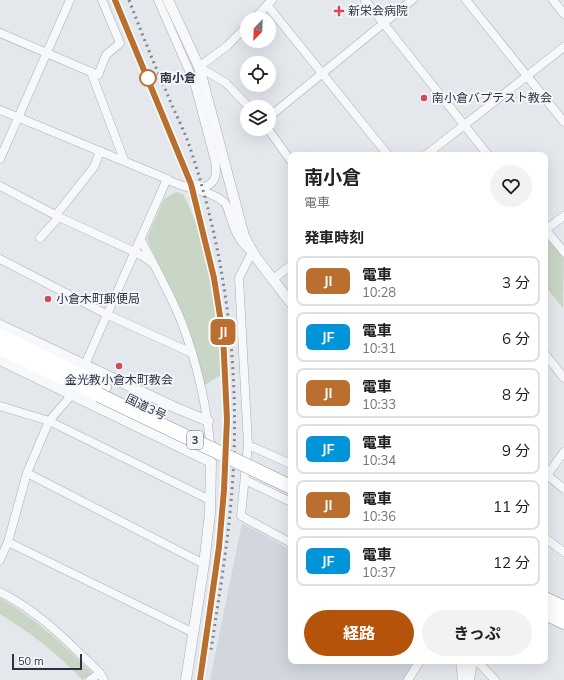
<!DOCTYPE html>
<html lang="ja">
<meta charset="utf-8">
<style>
:root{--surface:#fff;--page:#f2f2f2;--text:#202124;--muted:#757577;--line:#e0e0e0;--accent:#b45309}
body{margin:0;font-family:Mulish,"Noto Sans JP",sans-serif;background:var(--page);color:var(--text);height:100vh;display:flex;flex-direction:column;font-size:15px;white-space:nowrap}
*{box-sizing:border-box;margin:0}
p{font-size:13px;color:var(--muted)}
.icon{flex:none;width:22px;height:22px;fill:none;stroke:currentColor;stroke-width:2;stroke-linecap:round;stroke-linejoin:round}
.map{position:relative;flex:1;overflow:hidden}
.details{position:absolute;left:288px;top:152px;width:260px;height:512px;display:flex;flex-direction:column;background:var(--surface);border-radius:8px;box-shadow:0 4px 16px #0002}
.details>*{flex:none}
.badge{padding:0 8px;border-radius:6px;font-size:14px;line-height:26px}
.needle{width:26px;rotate:203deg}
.tools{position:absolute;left:240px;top:12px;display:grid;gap:8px}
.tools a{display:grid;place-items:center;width:36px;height:36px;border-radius:50%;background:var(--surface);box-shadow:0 4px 16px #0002;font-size:20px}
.scale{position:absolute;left:12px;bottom:10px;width:70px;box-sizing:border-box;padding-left:4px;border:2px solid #2b3445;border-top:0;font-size:11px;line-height:14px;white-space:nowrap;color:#2b3445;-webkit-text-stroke:3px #f4f6f9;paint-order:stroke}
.map>.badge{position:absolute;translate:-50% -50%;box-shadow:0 0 0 2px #fff}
h2{padding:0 16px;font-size:15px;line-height:36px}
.round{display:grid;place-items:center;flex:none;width:42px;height:42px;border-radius:21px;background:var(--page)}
.summary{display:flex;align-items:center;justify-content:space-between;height:68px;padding:0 16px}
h1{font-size:19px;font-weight:700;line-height:30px}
.primary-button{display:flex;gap:8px;margin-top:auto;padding:8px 16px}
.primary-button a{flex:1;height:46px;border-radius:24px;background:var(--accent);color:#fff;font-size:16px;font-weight:700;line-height:46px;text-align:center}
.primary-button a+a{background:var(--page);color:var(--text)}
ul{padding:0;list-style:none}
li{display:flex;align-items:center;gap:12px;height:50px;margin:0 8px 6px;padding:0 8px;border:2px solid var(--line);border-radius:8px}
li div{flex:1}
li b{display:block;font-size:15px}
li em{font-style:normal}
li .badge{min-width:44px;font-weight:700;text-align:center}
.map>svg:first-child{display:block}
.built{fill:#d2d6de}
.green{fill:#c9d6c5}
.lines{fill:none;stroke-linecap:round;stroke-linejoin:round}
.minor-casing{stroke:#a9aeb7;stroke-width:9}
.tertiary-casing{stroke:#a9aeb7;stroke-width:11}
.trunk-casing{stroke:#8b94a3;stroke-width:15}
.minor{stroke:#f7f8fa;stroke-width:8}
.tertiary{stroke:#f7f8fa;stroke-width:10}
.trunk{stroke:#fff;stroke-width:14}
.rail{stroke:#7d8696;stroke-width:3;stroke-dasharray:2 4;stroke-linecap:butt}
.trunk-bridge-casing{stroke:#8b94a3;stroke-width:15;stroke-linecap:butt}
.trunk-bridge{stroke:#fff;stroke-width:14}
.line-casing{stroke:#fff;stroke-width:9}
.line{stroke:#b96f30;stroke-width:6}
.poi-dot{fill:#d1495b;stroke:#f4f6f9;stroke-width:1.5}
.stop-dot{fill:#fff;stroke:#b96f30;stroke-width:2}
.labels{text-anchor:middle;stroke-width:4;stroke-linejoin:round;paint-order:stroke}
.shield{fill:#f4f6f9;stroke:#676e7b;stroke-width:1}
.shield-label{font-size:11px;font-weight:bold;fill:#2b3445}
.poi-label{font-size:12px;fill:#2b3445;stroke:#f4f6f9;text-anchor:start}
.stop-label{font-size:12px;font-weight:bold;fill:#2b3445;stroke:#f4f6f9;text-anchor:start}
.street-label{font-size:12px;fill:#2b3445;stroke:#f4f6f9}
</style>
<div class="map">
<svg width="564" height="680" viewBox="0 0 564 680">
<rect width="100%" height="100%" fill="#e4e7ec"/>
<polygon class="built" points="242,523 291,550 291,661 416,661 405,680 210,680"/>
<g class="green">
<path d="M176 192 183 194C212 250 217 312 222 374L205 385 187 323 149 244 147 238 164 199Z"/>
<polygon points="545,236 564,258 563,308 545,286"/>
<path d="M0 598C35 618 64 645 93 674L82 680C58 653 30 633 0 614Z"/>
</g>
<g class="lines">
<g class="minor-casing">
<g id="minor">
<path d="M158 0 194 82 215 161C217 172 217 182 205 187L193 184"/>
<polyline points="365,0 488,155"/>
<polyline points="466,0 564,122"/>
<polyline points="553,0 564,14"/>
<polyline points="267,5 388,155"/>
<polyline points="254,19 272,0"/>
<polyline points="247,26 227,46 199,67 226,83 249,107"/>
<polyline points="0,33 98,75 106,55 120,43 102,0"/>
<polyline points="91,72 124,160"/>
<path d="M0 110 167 179C184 190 209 189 224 202 228 206 228 211 230 216 235 231 239 242 252 252L239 278 248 445 241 516 291 543"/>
<polyline points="269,117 412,0"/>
<polyline points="268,129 291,161"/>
<polyline points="426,155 564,47"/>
<polyline points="0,159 70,0"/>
<polyline points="0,186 59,217 141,255 151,262"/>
<polyline points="56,215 94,167 100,151"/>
<polyline points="545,229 564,252"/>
<polyline points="545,230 564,216"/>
<polyline points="40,238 59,217"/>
<path d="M141 240C155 267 171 295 182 323 197 363 207 408 211 451"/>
<polyline points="0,259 108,315 192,353"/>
<polyline points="272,280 291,265"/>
<polyline points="545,354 564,378"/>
<polyline points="83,369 167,179"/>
<polyline points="0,406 49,421 210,500"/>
<polyline points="248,445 291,464"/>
<polyline points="564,452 547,475 564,489"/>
<polyline points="27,473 204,564"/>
<polyline points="245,480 291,502"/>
<polyline points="545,538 564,552"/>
<polyline points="8,542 194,633"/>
<polyline points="0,560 8,542 27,473 49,421 75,391"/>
<path d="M0 592C40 612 69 643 100 673L104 680"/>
<polyline points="477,661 495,680"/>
<polyline points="90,680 100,673"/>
<polyline points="408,680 420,661"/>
</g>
</g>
<g class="tertiary-casing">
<g id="tertiary">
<polyline points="168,0 199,67 244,236 255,256 291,303"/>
<polyline points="0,325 174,407 208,421"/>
<polyline points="0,360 211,462 210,513 204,564 186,680"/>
<polyline points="461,661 463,680"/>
<polyline points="469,680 472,661"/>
</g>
</g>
<g class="trunk-casing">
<g id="trunk">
<polyline points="0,336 104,387"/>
<polyline points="0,348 99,395"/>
<polyline points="545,599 564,608"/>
<polyline points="545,613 564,622"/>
</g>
</g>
<use href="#minor" class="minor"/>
<use href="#tertiary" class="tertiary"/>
<use href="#trunk" class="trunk"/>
<g class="rail">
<polyline points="115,0 191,184 217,293 223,335 227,419 225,490 219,547 200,680"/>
<path d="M129 0C141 31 153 62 167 93 173 109 181 124 187 139 226 250 241 373 232 490 228 543 219 597 211 650"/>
</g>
<g class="trunk-bridge-casing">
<polyline id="trunk-bridge" points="99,395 291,487"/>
</g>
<use href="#trunk-bridge" class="trunk-bridge"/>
</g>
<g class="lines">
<g class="line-casing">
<polyline id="line" points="115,0 191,184 214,278 223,335 227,419 224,490 219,547 200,680"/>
</g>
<use href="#line" class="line"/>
</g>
<g class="poi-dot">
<path d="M337 5h4v4h4v4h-4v4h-4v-4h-4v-4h4z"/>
<circle cx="424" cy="98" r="4"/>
<circle cx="48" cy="299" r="4"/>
<circle cx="119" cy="366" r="4"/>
</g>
<circle class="stop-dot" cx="148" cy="78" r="8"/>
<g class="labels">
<rect class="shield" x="187" y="431" width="16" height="18" rx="3"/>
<g class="shield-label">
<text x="195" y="444">3</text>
</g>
<g class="poi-label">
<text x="348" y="15">新栄会病院</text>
<text x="432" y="102">南小倉バプテスト教会</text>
<text x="56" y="303">小倉木町郵便局</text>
<text x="119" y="384" text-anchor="middle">金光教小倉木町教会</text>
</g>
<g class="stop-label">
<text x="160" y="82">南小倉</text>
</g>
<g class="street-label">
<text transform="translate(146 407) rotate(26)" y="4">国道3号</text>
</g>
</g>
</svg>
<div class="tools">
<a><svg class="needle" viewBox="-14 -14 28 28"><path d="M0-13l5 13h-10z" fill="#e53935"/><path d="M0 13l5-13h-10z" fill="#757577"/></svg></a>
<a><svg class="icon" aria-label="locate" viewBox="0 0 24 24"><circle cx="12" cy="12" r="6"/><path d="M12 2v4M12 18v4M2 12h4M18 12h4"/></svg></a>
<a><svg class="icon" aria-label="layers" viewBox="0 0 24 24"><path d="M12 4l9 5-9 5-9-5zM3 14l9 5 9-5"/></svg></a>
</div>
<div class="scale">50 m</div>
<b class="badge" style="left:223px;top:332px;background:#b96f30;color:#fff">JI</b>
<section class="details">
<div class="summary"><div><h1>南小倉</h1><p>電車</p></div><a class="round"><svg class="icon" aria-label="heart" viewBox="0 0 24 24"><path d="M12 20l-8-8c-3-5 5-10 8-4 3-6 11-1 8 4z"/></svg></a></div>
<h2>発車時刻</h2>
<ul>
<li><span class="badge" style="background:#b96f30;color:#fff">JI</span><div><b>電車</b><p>10:28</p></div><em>3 分</em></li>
<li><span class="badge" style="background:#0095d9;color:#fff">JF</span><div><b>電車</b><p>10:31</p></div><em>6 分</em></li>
<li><span class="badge" style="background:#b96f30;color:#fff">JI</span><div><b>電車</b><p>10:33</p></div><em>8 分</em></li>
<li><span class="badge" style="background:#0095d9;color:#fff">JF</span><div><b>電車</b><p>10:34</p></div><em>9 分</em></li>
<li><span class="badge" style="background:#b96f30;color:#fff">JI</span><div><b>電車</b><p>10:36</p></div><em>11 分</em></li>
<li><span class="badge" style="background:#0095d9;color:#fff">JF</span><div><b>電車</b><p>10:37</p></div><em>12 分</em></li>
</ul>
<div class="primary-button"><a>経路</a><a>きっぷ</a></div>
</section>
</div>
